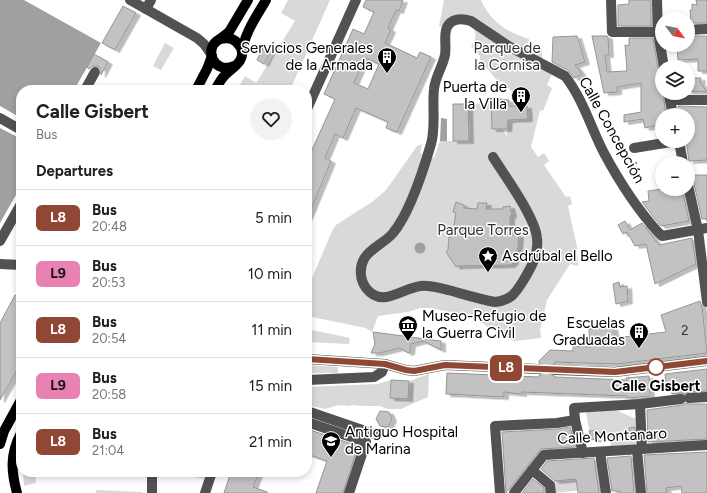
<!DOCTYPE html>
<meta charset="utf-8">
<style>
:root{--surface:#fff;--page:#f2f2f2;--text:#202124;--muted:#757577;--line:#e0e0e0}
body{margin:0;font-family:Figtree,sans-serif;background:var(--page);color:var(--text);height:100vh;display:flex;flex-direction:column;font-size:15px;white-space:nowrap}
*{box-sizing:border-box;margin:0}
p{font-size:13px;color:var(--muted)}
.icon{flex:none;width:22px;height:22px;fill:none;stroke:currentColor;stroke-width:2;stroke-linecap:round;stroke-linejoin:round}
.map{position:relative;flex:1;overflow:hidden}
.side{position:absolute;left:16px;top:85px;width:296px;height:392px;display:flex;flex-direction:column;background:var(--surface);border-radius:16px;box-shadow:0 2px 6px #0003}
.side>*{flex:none}
.badge{padding:0 8px;border-radius:6px;font-size:14px;line-height:26px}
.needle{width:26px;rotate:122deg}
.controls{position:absolute;left:655px;top:12px;display:grid;gap:8px}
.controls a{display:grid;place-items:center;width:40px;height:40px;border-radius:50%;background:var(--surface);box-shadow:0 2px 6px #0003;font-size:20px}
.map>.badge{position:absolute;translate:-50% -50%;box-shadow:0 0 0 2px #fff}
h2{padding:0 20px;font-size:15px;line-height:36px}
.round{display:grid;place-items:center;flex:none;width:42px;height:42px;border-radius:21px;background:var(--page)}
.summary{display:flex;align-items:center;justify-content:space-between;height:68px;padding:0 20px}
h1{font-size:19px;font-weight:700;line-height:30px}
ul{padding:0;list-style:none}
li{display:flex;align-items:center;gap:12px;height:56px;padding:0 20px;border-top:1px solid var(--line)}
li div{flex:1}
li b{display:block;font-size:15px}
li em{font-style:normal}
li .badge{min-width:44px;font-weight:700;text-align:center}
.map>svg:first-child{display:block}
.green{fill:#d9d9d9}
.water{fill:#a0a0a0}
.building{fill:#c2c2c2;stroke:#969696;fill-rule:evenodd;filter:url(#shadow)}
.lines{fill:none;stroke-linecap:round;stroke-linejoin:round}
.minor-tunnel{stroke:#d9d9d9;stroke-width:10;stroke-dasharray:10 5;stroke-linecap:butt}
.minor{stroke:#525252;stroke-width:10}
.major{stroke:#000;stroke-width:10}
.line-casing{stroke:#fff;stroke-width:9}
.line{stroke:#904734;stroke-width:6}
.stop-dot{fill:#fff;stroke:#904734;stroke-width:2}
.labels{text-anchor:middle;stroke-width:3;stroke-linejoin:round;paint-order:stroke}
.number-label{font-size:13px;fill:#303030}
.poi-label{font-size:15px;fill:#000;stroke:#fff;text-anchor:end}
.park-label{font-size:15px;fill:#303030;stroke:#fff}
.street-label{font-size:15px;fill:#000;stroke:#fff}
.stop-label{font-size:15px;font-weight:bold;fill:#000;stroke:#fff}
</style>
<div class="map">
<svg width="707" height="493" viewBox="0 0 707 493">
<defs>
<filter id="shadow"><feDropShadow dx="4.5" dy="2.5" stdDeviation="0" flood-color="#0004"/></filter>
</defs>
<rect width="100%" height="100%" fill="#fff"/>
<g class="green">
<polygon points="288,0 330,0 290,90 237,90 245,76 256,83 295,21 281,13"/>
<path d="M444 0H481C491 22 506 32 529 39L528 47 542 48V58L552 74 547 85 552 88 543 111 540 110 531 147 538 157 544 153 549 161 544 165 566 197 570 196 572 204 568 206 577 247 578 266 570 264 547 300 540 330 541 338 514 341 494 331 474 317 431 308H420L408 312 378 316 372 332 366 328 307 316V290L333 229 336 225 372 202 386 190 417 146 422 144 420 153 434 158 440 141H469L468 104 491 103 502 129 507 136 509 106 517 105V97L502 81 499 83 480 60V56L471 46C480 34 475 27 463 22L446 29 439 26Z"/>
<polygon points="165,43 174,48 161,70 153,66"/>
<polygon points="307,329 350,338 349,344 307,342"/>
<polygon points="307,365 338,367 338,373 307,373"/>
<polygon points="429,374 428,397 401,409 388,409 380,406 364,406 353,405 349,406 338,405 325,409 307,405 307,387 377,384 391,380 390,398 408,399 409,381"/>
<polygon points="613,409 636,419 639,444 611,446 609,437 591,440 586,412"/>
<polygon points="23,472 35,472 36,483 24,486"/>
<polygon points="194,472 205,472 203,479 192,476"/>
<polygon points="579,478 582,490 555,493 550,485 554,481"/>
<polygon points="96,490 142,492 142,493 96,493"/>
</g>
<g class="water">
<polygon points="0,0 24,0 101,43 74,90 21,90 21,118 0,106"/>
<polygon points="441,118 447,119 447,141 440,141"/>
<polygon points="0,128 21,139 21,186 0,223"/>
<circle cx="420" cy="248" r="5.5"/>
</g>
<g class="building">
<path d="M366 0H403L399 11 396 10 388 28 391 30 385 43 417 58 420 52 431 57 397 132 386 128 388 122 356 108 343 138 335 134 325 158 331 161 307 219V161L335 99 324 94 353 29 364 34 374 12 363 7ZM365 58 379 64 368 89 354 83Z"/>
<polygon points="629,0 651,0 651,26 618,26 618,5 629,4"/>
<polygon points="696,0 707,0 707,23 691,23 690,10 692,10 692,4 697,5"/>
<polygon points="123,6 136,13 115,50 102,43"/>
<polygon points="577,36 585,62 575,65 582,74 574,78 568,70 552,62 553,37"/>
<polygon points="592,36 607,36 608,37 609,55 605,55 607,72 627,71 625,45 629,46 629,38 653,38 658,68 660,72 666,115 662,115 662,124 645,128 643,119 624,122 624,115 641,112 641,83 617,87 617,92 604,93"/>
<polygon points="688,36 707,36 707,71 698,71 698,59 678,60 677,45 688,45"/>
<polygon points="264,46 271,50 264,64 257,60"/>
<polygon points="94,54 108,62 101,75 101,69 98,66 92,66 89,69 87,67"/>
<polygon points="688,78 701,78 700,82 707,92 688,91"/>
<polygon points="500,99 509,100 509,106 527,106 528,119 508,120 507,129 492,129 491,103"/>
<polygon points="453,104 468,104 469,141 453,141"/>
<polygon points="678,106 707,107 707,160 689,161 686,141 688,141 688,115 679,115"/>
<polygon points="692,175 707,175 707,219 702,219"/>
<polygon points="662,189 682,189 689,221 661,226 655,219 642,202 649,201 648,191"/>
<polygon points="456,202 464,205 464,208 477,209 478,203 487,203 486,209 503,209 503,207 510,206 512,215 510,216 510,235 519,235 518,247 513,263 510,265 458,266 456,267 446,252 448,250 449,236 452,237 456,213 453,212"/>
<polygon points="625,221 630,230 642,223 659,245 692,238 696,264 655,284 646,244 635,246 627,232 623,234 618,225"/>
<polygon points="619,282 620,287 627,286 628,301 616,304 613,284"/>
<polygon points="15,295 21,298 21,363 0,400 0,323"/>
<polygon points="700,301 702,307 707,353 617,364 555,362 555,364 550,366 549,369 549,373 555,377 627,380 626,378 649,376 650,396 627,398 627,396 522,392 522,394 504,392 504,397 446,394 447,373 539,377 539,375 544,373 545,369 545,366 539,363 539,361 550,350 573,351 573,346 590,347 589,329 613,327 615,338 666,332 661,315"/>
<polygon points="373,332 441,341 441,350 423,341 411,344 410,352 408,353 400,348 379,353 371,353 375,344"/>
<polygon points="707,369 707,391 689,392 684,394 681,393 672,394 671,385 666,386 665,374"/>
<polygon points="391,380 409,381 408,399 390,398"/>
<polygon points="686,403 689,404 707,404 707,439 648,442 647,410 682,405"/>
<polygon points="380,411 389,412 392,419 388,427 380,426 376,419"/>
<polygon points="570,427 575,447 541,449 506,493 502,432 557,429"/>
<polygon points="635,427 635,435 630,436 629,428"/>
<polygon points="307,429 358,446 343,493 316,493 327,461 307,454"/>
<polygon points="596,430 597,439 591,440 589,431"/>
<polygon points="707,452 707,493 682,493 681,486 666,488 667,493 647,493 644,455"/>
<polygon points="631,456 634,493 620,493 619,491 612,491 607,458"/>
<polygon points="594,458 599,493 578,493 576,479 555,481 541,469 547,461"/>
<polygon points="231,472 259,472 253,487 267,492 267,493 224,493"/>
<polygon points="533,479 544,488 544,493 522,493"/>
</g>
<g class="lines">
<polyline class="minor-tunnel" points="539,369 555,370"/>
<g class="minor">
<polyline points="130,0 197,38 204,44 211,54"/>
<polyline points="611,0 612,32 662,32"/>
<polyline points="657,0 658,32 664,67"/>
<polyline points="146,9 151,0"/>
<polyline points="688,30 707,29"/>
<polyline points="85,90 95,72"/>
<polyline points="669,95 673,115"/>
<polyline points="670,100 707,100"/>
<polyline points="307,109 356,0"/>
<polyline points="0,118 21,130"/>
<polyline points="679,141 683,163"/>
<polyline points="634,148 677,141"/>
<path d="M493 157C505 176 535 217 537 238 539 254 531 268 523 281 515 294 511 300 495 302 479 299 463 294 448 290 439 288 430 285 421 286 401 288 382 309 366 288 360 280 359 268 364 259 370 248 385 243 393 233 409 214 424 168 431 144 436 127 432 107 434 89 435 77 443 66 445 55 447 44 441 27 453 21 459 18 465 19 471 21L510 47 565 76C583 99 591 128 604 153 619 181 637 209 658 232L662 236 707 228"/>
<polyline points="688,185 698,230 707,302"/>
<polyline points="0,241 21,204"/>
<polyline points="0,264 21,265"/>
<polyline points="307,359 385,364 406,370 414,371 445,365 539,369"/>
<polyline points="555,370 615,372 707,361"/>
<polyline points="307,380 374,377 382,372 385,364"/>
<polyline points="689,398 707,397"/>
<polyline points="640,404 642,449"/>
<polyline points="307,411 374,434"/>
<polyline points="307,422 366,442 349,493"/>
<polyline points="637,450 641,493"/>
<polyline points="600,452 606,493"/>
<polyline points="583,453 575,420 574,408 640,404 681,399"/>
<polyline points="532,470 550,485 551,493"/>
<polyline points="152,493 152,472"/>
<polyline points="205,493 212,472"/>
<polyline points="500,493 495,426 557,423 575,420"/>
<polyline points="514,493 544,455 707,445"/>
</g>
<g class="major">
<polyline points="220,39 229,32 248,0"/>
<path d="M242 53C244 33 257 16 266 0"/>
<polyline points="196,90 207,69 212,56"/>
<path d="M215 90C218 85 221 79 225 75 233 67 246 61 241 48 239 44 236 41 232 39 229 38 224 38 220 39 202 48 214 75 234 66"/>
<polyline points="0,444 4,431 21,400"/>
<path d="M17 493C11 471 10 454 21 433"/>
</g>
</g>
<g class="lines">
<g class="line-casing">
<polyline id="line" points="307,359 385,364 406,370 414,371 445,365 615,372 707,361"/>
</g>
<use href="#line" class="line"/>
</g>
<defs>
<g id="building-pin" transform="scale(1)"><path d="M0 17L-7.5 6A9.5 9.5 0 1 1 7.5 6Z" fill="#000" stroke="#fff"/><path d="M-4-6H4V6H1V3H-1V6H-4ZM-2.5-4.3h1.7v1.8h-1.7ZM.8-4.3h1.7v1.8H.8ZM-2.5-1h1.7V.8h-1.7ZM.8-1h1.7V.8H.8Z" fill="#fff"/></g>
<g id="sight-pin" transform="scale(1)"><path d="M0 17L-7.5 6A9.5 9.5 0 1 1 7.5 6Z" fill="#000" stroke="#fff"/><path d="M0-6L1.8-2.2L6-1.7L2.9 1.2L3.7 5.4L0 3.3L-3.7 5.4L-2.9 1.2L-6-1.7L-1.8-2.2Z" fill="#fff"/></g>
<g id="museum-pin" transform="scale(1)"><path d="M0 17L-7.5 6A9.5 9.5 0 1 1 7.5 6Z" fill="#000" stroke="#fff"/><path d="M0-6L6-3V-2H-6V-3ZM-5-1h2V3h-2ZM-1-1h2V3h-2ZM3-1h2V3H3ZM-6 4H6V6H-6Z" fill="#fff"/></g>
<g id="university-pin" transform="scale(1)"><path d="M0 17L-7.5 6A9.5 9.5 0 1 1 7.5 6Z" fill="#000" stroke="#fff"/><path d="M0-5L7-2L0 1L-7-2ZM-4 1L0 2.5L4 1V4Q0 6-4 4Z" fill="#fff"/></g>
</defs>
<g fill-rule="evenodd">
<use href="#building-pin" x="387" y="57"/>
<use href="#building-pin" x="521" y="96"/>
<use href="#sight-pin" x="488" y="256"/>
<use href="#museum-pin" x="408" y="325"/>
<use href="#building-pin" x="639" y="332"/>
<use href="#university-pin" x="331" y="441"/>
</g>
<circle class="stop-dot" cx="656" cy="367" r="8"/>
<g class="labels">
<g class="number-label">
<text x="685" y="335">2</text>
</g>
<g class="poi-label">
<text x="373" y="53">Servicios Generales<tspan x="373" dy="17">de la Armada</tspan></text>
<text x="507" y="92">Puerta de<tspan x="507" dy="17">la Villa</tspan></text>
<text x="502" y="261" text-anchor="start">Asdrúbal el Bello</text>
<text x="422" y="321" text-anchor="start">Museo-Refugio de<tspan x="422" dy="17">la Guerra Civil</tspan></text>
<text x="625" y="328">Escuelas<tspan x="625" dy="17">Graduadas</tspan></text>
<text x="345" y="437" text-anchor="start">Antiguo Hospital<tspan x="345" dy="17">de Marina</tspan></text>
</g>
<g class="park-label">
<text x="507" y="53">Parque de<tspan x="507" dy="17">la Cornisa</tspan></text>
<text x="483" y="235">Parque Torres</text>
</g>
<g class="street-label">
<text transform="translate(612 130) rotate(61)" y="5">Calle Concepción</text>
<text transform="translate(612 436) rotate(-3)" y="5">Calle Montanaro</text>
</g>
<g class="stop-label">
<text x="656" y="391">Calle Gisbert</text>
</g>
</g>
</svg>
<div class="controls">
<a><svg class="needle" viewBox="-14 -14 28 28"><path d="M0-13l5 13h-10z" fill="#e53935"/><path d="M0 13l5-13h-10z" fill="#757577"/></svg></a>
<a><svg class="icon" aria-label="layers" viewBox="0 0 24 24"><path d="M12 4l9 5-9 5-9-5zM3 14l9 5 9-5"/></svg></a>
<a>+</a>
<a>−</a>
</div>
<b class="badge" style="left:506px;top:368px;background:#904734;color:#fff">L8</b>
<section class="side">
<div class="summary"><div><h1>Calle Gisbert</h1><p>Bus</p></div><a class="round"><svg class="icon" aria-label="heart" viewBox="0 0 24 24"><path d="M12 20l-8-8c-3-5 5-10 8-4 3-6 11-1 8 4z"/></svg></a></div>
<h2>Departures</h2>
<ul>
<li><span class="badge" style="background:#904734;color:#fff">L8</span><div><b>Bus</b><p>20:48</p></div><em>5 min</em></li>
<li><span class="badge" style="background:#e882b2;color:#111">L9</span><div><b>Bus</b><p>20:53</p></div><em>10 min</em></li>
<li><span class="badge" style="background:#904734;color:#fff">L8</span><div><b>Bus</b><p>20:54</p></div><em>11 min</em></li>
<li><span class="badge" style="background:#e882b2;color:#111">L9</span><div><b>Bus</b><p>20:58</p></div><em>15 min</em></li>
<li><span class="badge" style="background:#904734;color:#fff">L8</span><div><b>Bus</b><p>21:04</p></div><em>21 min</em></li>
</ul>
</section>
</div>
